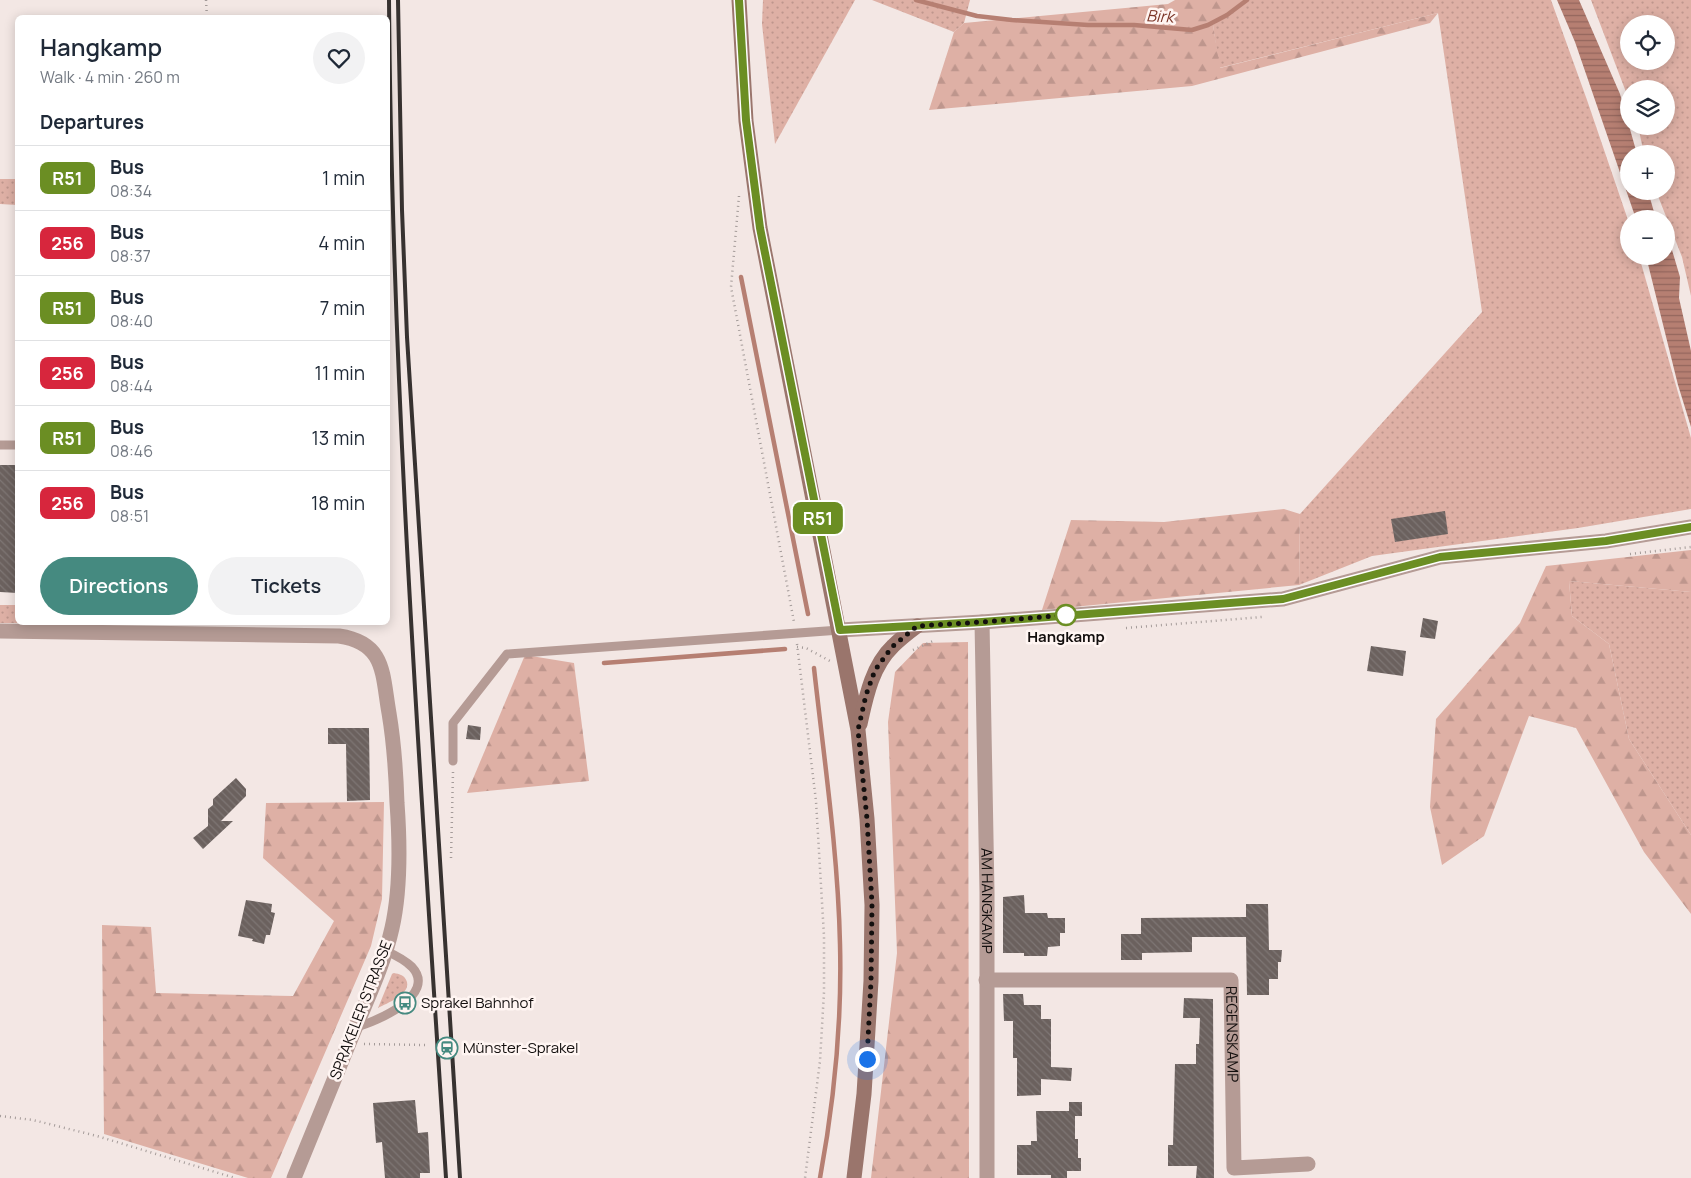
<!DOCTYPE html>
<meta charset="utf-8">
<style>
:root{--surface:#fff;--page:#f2f2f3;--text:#1f2937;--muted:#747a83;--line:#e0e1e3;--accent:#458a80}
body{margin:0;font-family:Manrope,sans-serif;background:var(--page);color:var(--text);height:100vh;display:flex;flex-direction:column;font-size:19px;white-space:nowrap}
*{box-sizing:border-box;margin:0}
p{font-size:16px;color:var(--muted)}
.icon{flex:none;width:28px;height:28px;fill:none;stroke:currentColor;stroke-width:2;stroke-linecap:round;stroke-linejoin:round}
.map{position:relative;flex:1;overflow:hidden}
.panel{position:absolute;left:15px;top:15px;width:375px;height:610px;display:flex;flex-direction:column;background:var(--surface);border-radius:8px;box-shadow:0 2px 12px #0003}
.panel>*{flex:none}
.badge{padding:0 10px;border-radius:8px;font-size:18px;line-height:32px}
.tools{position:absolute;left:1620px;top:15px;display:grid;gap:10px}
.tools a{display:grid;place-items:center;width:55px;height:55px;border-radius:50%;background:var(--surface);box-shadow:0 2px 12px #0003;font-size:25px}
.you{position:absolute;width:25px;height:25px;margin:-12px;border:4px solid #fff;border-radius:50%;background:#1a73e8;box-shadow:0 0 0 8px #1a73e833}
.map>.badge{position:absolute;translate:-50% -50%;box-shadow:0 0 0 2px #fff}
h2{padding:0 25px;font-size:19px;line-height:45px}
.round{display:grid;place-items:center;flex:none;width:52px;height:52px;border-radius:26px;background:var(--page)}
.head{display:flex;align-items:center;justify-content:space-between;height:85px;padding:0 25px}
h1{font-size:24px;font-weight:600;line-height:38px}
.cta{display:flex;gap:10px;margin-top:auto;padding:10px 25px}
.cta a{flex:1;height:58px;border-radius:30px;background:var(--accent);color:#fff;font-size:20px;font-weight:600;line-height:58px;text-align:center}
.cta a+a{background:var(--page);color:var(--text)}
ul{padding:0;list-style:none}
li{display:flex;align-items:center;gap:15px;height:65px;padding:0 25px;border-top:1px solid var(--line)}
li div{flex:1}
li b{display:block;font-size:19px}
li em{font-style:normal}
li .badge{min-width:55px;font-weight:700;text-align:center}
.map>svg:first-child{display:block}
.grass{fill:url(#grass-dots);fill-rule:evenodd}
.forest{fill:url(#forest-firs)}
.water{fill:url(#water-rules)}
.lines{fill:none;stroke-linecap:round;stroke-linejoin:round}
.stream{stroke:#b67f72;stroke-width:4.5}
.building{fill:url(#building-back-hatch)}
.path{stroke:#a49b99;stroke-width:2.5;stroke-dasharray:1 4;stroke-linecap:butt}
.service{stroke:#b59b95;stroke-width:9}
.minor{stroke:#b59b95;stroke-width:15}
.tertiary{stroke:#b59b95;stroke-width:15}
.secondary{stroke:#9a756c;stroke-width:15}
.rail{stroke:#373230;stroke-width:4}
.line-casing{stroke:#fff;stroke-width:11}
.line{stroke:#6b8e23;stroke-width:8}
.walk{stroke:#130f0e;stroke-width:5;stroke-dasharray:0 9}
.stop-dot{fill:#fff;stroke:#6b8e23;stroke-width:2.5}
.labels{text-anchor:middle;stroke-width:5;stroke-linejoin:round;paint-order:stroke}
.stop-label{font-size:15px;font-weight:bold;fill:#130f0e;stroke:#fff5f2}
.street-label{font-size:15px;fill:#130f0e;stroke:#fff5f2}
.poi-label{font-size:15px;fill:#130f0e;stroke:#fff5f2;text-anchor:start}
.water-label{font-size:16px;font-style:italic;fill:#7b3426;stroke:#fff5f2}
</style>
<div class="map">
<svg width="1691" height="1178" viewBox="0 0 1691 1178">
<defs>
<pattern id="grass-dots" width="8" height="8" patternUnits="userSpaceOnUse" patternTransform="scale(1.25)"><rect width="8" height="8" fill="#deb0a5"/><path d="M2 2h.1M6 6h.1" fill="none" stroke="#be968d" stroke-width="1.8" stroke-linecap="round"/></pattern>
<pattern id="forest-firs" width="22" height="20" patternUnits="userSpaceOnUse" patternTransform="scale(1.25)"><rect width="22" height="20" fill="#deb0a5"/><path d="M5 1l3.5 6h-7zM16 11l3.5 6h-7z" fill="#be968d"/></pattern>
<pattern id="water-rules" width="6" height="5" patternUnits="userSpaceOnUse" patternTransform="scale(1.25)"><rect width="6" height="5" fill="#b67f72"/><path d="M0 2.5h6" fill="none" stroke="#93665c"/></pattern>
<pattern id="building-back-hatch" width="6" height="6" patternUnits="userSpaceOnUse" patternTransform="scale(1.25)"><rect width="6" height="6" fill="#6b615e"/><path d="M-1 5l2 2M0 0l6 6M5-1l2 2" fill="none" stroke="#7e7674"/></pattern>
</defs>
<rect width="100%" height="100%" fill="#f3e7e4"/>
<g class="grass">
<polygon points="763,0 855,0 775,144 762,24"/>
<polygon points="872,0 970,0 964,23 954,32"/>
<polygon points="1244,0 1551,0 1587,100 1629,223 1629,256 1639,256 1691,438 1691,509 1578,528 1372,556 1299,585 1300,514 1482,312 1438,13 1219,68 1213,25"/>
<path d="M1591 0H1691V296L1682 257 1656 191H1666V154H1644L1638 126H1666V89H1629V100ZM1629 24H1666V61H1629Z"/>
<polygon points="0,179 17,179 17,205 0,204"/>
<polygon points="1569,581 1691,592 1691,835 1629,739 1609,644 1572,616"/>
<polygon points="0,605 17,605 18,622 48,623 0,623"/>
<path d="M394 973C399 974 405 975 407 982 410 995 387 1003 378 1008L392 974Z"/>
</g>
<g class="forest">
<polygon points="1175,0 1244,0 1213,25 1220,68 1438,13 1430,23 1192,86 929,110 954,32 964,23 1168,4"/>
<polygon points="1284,509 1300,514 1299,585 1042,610 1071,520 1164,522"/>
<polygon points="1691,550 1691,592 1569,581 1572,616 1609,644 1629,739 1691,835 1691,914 1644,852 1576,728 1529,716 1484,836 1442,865 1430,807 1436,719 1520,623 1546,566"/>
<polygon points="968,642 969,1178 871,1178 897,953 888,722 895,672 923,643"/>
<polygon points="525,655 574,663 589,781 467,793"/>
<polygon points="384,802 382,899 371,946 271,1178 248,1178 104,1134 102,925 151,927 156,993 293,996 334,921 263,858 266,803"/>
</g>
<g class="water">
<polygon points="1557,0 1579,0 1620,94 1637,154 1629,154 1629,191 1648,191 1656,219 1636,219 1575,42"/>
<polygon points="1666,241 1672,250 1680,277 1679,298 1691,351 1691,427 1678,385 1646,256 1666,256"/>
</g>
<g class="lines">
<g class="stream">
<polyline points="916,0 977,16 1012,20 1088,25 1134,25 1192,30 1208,25 1227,15 1247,0"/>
<polyline points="741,277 808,614"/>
<polyline points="604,663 785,649"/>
<path d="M814 668C824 759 838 852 840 944 842 1021 834 1102 820 1178"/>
</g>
</g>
<g class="building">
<polygon points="0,465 18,465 18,593 0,592"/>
<polygon points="1445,511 1448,534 1395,542 1391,519"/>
<polygon points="1423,618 1438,621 1435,639 1420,637"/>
<polygon points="1371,646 1406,651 1403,676 1367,671"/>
<polygon points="468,725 481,727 480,740 466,739"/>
<polygon points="328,728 369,728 370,800 347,801 346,744 328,744"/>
<polygon points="236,778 246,789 246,796 221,821 233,821 203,849 193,838 208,826 208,809 213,805 213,799"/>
<polygon points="1024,895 1025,913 1047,913 1048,918 1065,918 1065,933 1060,933 1060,946 1048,947 1047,956 1024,956 1024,953 1003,953 1003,897"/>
<polygon points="246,900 272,904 271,912 275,913 270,935 266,935 264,944 252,941 253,939 238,936"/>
<polygon points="1246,904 1268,904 1269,950 1282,950 1281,962 1278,962 1278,979 1269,979 1269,995 1247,995 1246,937 1192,937 1192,952 1142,953 1142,960 1121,960 1121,934 1141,934 1141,918 1246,917"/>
<polygon points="1003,994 1023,994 1024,1005 1041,1005 1041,1019 1051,1019 1051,1067 1072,1068 1071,1081 1041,1079 1041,1095 1017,1096 1017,1058 1013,1058 1013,1021 1004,1021"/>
<polygon points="1184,998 1213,999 1214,1178 1196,1178 1197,1166 1168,1166 1168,1145 1173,1145 1175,1064 1196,1064 1196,1044 1199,1044 1200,1018 1183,1018"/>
<polygon points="415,1100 418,1133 428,1132 430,1173 420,1173 420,1178 385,1178 382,1142 376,1143 373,1103"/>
<polygon points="1069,1102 1082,1102 1082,1116 1075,1116 1075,1139 1078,1139 1078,1158 1081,1158 1081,1171 1067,1171 1067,1178 1051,1178 1051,1175 1017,1175 1017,1145 1031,1145 1031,1141 1037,1141 1036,1111 1069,1111"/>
</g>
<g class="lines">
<g class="path">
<polyline points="206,0 207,18"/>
<polyline points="739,196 731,287 794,622"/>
<polyline points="1630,554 1691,547"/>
<polyline points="1126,628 1262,617"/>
<polyline points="797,644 816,801 824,936 824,992 820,1061 805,1178"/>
<polyline points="797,647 806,648 830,661"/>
<polyline points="913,650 933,641"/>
<polyline points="451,858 453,772"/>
<polyline points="364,1044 425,1045"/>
<polyline points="0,1116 33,1120 97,1136 235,1178"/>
</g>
<g class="service">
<polyline points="0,445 18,445"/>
<polyline points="453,761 453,723 507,654 840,630"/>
<path d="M356 1027C376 1022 438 995 412 967 405 960 395 955 386 951"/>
</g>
<g class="minor">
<path id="s1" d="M982 622 987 892V1178"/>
<path id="s2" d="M986 980H1231L1234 1168 1308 1164"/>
</g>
<g class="tertiary">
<polyline points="840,630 982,622 1283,599 1440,557 1606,541 1691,527"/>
<path d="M0 631 339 636C386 643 382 674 389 713 394 743 396 773 397 803 400 844 401 888 392 928 384 964 368 997 354 1031 334 1080 314 1129 294 1178"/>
</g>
<g class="secondary">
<polyline points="739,0 746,121 760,228 858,730 867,819 872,905 871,981 864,1094 854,1178"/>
<path d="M860 724C866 697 872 666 893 646 901 638 909 632 917 626"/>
</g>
<g class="rail">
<path d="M389 0C392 393 421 786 446 1178"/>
<polyline points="398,0 402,210 407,337 460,1178"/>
</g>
</g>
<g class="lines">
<g class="line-casing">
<polyline id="line" points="739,0 746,120 760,228 840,630 982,622 1283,599 1440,557 1606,541 1691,527"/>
</g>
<use href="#line" class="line"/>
<polyline class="walk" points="867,1059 871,981 872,904 867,819 858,730 866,695 875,670 892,647 917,626 982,622 1066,615"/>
</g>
<defs>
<g id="bus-ring" transform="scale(1.125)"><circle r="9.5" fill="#fff5f2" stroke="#458a80" stroke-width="1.5"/><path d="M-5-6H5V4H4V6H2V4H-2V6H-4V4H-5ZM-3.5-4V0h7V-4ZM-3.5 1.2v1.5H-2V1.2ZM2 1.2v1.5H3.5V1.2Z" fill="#458a80"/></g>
<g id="station-ring" transform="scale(1.125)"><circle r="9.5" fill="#fff5f2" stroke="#458a80" stroke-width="1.5"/><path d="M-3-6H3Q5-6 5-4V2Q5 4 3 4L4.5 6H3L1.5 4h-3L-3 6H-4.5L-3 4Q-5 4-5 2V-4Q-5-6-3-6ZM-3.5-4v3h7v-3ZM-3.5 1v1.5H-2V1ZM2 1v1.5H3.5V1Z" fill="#458a80"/></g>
</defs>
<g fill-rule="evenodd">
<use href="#bus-ring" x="405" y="1003"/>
<use href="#station-ring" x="447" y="1048"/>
</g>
<circle class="stop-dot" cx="1066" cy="615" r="10"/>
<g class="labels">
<g class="stop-label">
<text x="1066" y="642">Hangkamp</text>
</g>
<g class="street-label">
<text dy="5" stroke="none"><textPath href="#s1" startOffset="279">AM HANGKAMP</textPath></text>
<text transform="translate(361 1010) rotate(-69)" y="5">SPRAKELER STRASSE</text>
<text dy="5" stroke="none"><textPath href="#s2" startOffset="299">REGENSKAMP</textPath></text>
</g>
<g class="poi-label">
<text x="421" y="1008">Sprakel Bahnhof</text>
<text x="463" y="1053">Münster-Sprakel</text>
</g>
<g class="water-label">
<text transform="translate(1160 16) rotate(3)" y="6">Birk</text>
</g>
</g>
</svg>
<div class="tools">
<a><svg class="icon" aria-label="locate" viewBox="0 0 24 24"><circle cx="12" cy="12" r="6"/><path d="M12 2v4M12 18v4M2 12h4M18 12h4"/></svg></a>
<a><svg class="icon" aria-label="layers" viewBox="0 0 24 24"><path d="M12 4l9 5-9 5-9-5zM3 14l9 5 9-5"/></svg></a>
<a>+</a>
<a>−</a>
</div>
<div class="you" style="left:867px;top:1059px"></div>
<b class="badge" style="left:818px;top:518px;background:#6b8e23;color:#fff">R51</b>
<section class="panel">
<div class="head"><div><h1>Hangkamp</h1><p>Walk · 4 min · 260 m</p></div><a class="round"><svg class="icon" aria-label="heart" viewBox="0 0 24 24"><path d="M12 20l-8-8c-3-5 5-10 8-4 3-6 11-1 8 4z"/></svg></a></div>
<h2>Departures</h2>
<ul>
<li><span class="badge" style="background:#6b8e23;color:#fff">R51</span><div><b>Bus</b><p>08:34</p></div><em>1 min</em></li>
<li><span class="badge" style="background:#d7263d;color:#fff">256</span><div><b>Bus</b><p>08:37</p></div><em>4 min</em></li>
<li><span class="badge" style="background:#6b8e23;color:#fff">R51</span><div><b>Bus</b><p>08:40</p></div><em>7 min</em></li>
<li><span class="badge" style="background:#d7263d;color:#fff">256</span><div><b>Bus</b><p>08:44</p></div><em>11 min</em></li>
<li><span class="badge" style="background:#6b8e23;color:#fff">R51</span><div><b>Bus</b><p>08:46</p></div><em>13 min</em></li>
<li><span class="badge" style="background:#d7263d;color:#fff">256</span><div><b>Bus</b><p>08:51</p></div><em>18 min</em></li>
</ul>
<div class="cta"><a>Directions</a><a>Tickets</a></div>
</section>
</div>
